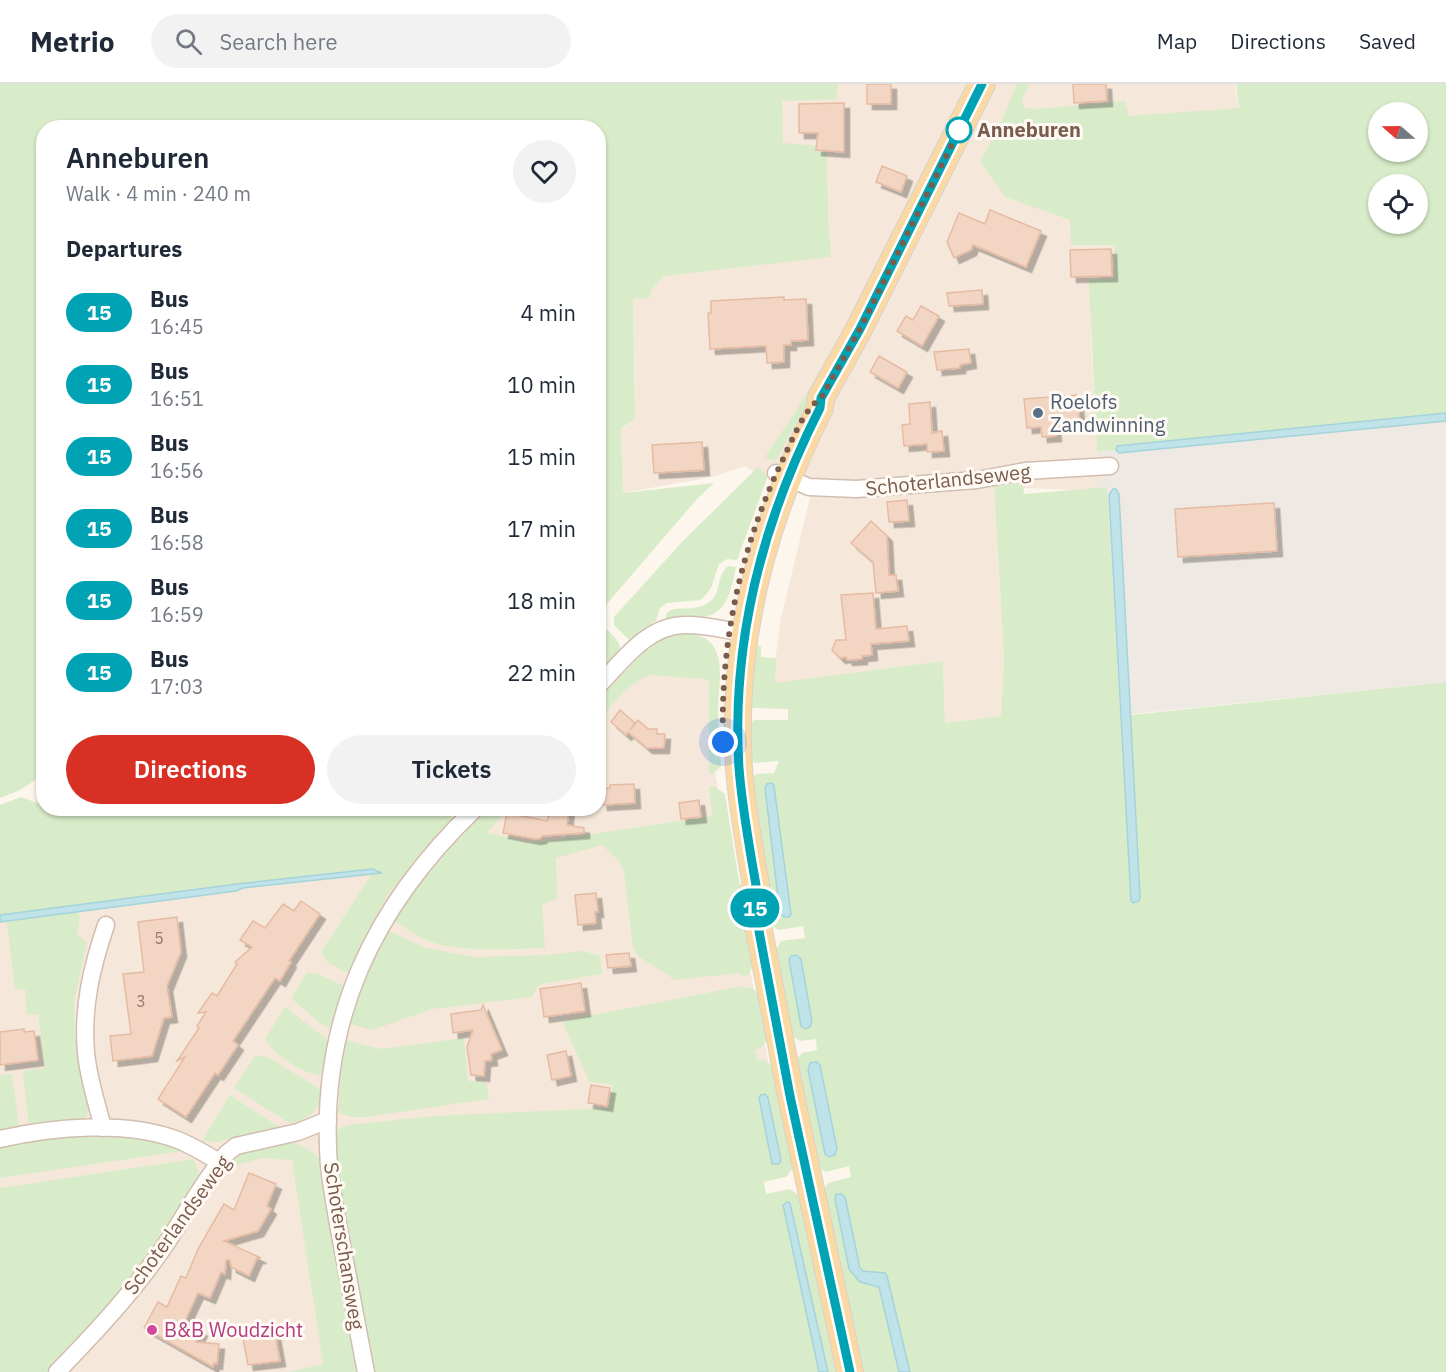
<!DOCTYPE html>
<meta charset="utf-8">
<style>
:root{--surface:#fff;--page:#f2f2f3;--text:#1f2937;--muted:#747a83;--line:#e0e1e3;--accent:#d93025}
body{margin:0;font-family:"IBM Plex Sans",sans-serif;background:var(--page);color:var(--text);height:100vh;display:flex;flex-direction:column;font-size:22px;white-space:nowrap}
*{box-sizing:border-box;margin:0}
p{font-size:20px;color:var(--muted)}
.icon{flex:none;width:33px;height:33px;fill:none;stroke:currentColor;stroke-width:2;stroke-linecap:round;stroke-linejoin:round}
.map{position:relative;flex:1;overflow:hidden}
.details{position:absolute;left:36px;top:36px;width:570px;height:696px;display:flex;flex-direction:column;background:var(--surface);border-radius:24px;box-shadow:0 2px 4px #0004}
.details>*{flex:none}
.badge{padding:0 12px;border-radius:20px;font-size:21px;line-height:39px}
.needle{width:39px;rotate:290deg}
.fabs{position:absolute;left:1368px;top:18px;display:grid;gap:12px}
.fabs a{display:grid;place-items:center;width:60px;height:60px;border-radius:50%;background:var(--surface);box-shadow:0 2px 4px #0004;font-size:30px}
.you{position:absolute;width:30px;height:30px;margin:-15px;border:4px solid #fff;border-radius:50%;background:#1a73e8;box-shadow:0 0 0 9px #1a73e833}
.map>.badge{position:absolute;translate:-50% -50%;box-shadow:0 0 0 3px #fff}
h2{padding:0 30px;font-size:22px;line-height:54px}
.round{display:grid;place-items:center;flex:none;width:63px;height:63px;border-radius:32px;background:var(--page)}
.summary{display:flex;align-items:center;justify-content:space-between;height:102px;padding:0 30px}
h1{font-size:28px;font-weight:600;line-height:45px}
.action{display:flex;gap:12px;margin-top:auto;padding:12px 30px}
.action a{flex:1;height:69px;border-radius:36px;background:var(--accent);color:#fff;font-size:24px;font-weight:600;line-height:69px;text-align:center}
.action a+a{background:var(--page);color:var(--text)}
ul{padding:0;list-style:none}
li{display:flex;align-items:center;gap:18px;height:72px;padding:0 30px}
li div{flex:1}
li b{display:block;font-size:22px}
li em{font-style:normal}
li .badge{min-width:66px;font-weight:700;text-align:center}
header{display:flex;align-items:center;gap:36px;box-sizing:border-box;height:84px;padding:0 30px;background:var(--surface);border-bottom:2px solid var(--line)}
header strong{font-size:28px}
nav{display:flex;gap:33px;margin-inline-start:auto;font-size:21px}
.search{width:420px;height:54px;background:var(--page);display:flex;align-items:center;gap:15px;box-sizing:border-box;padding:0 21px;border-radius:33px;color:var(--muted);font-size:22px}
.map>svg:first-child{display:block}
.residential{fill:#f5e8da}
.industrial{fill:#efe9e4}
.green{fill:#d8ecc9;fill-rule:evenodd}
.water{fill:#bfe3e8;stroke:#a5d3da;stroke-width:1.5}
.building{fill:#f3d5c3;stroke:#e6bba3;stroke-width:1.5;filter:url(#shadow)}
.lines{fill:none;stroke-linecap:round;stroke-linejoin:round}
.street-casing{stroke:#d1beb0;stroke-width:19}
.primary-casing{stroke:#dad1cd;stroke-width:28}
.street{stroke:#fff;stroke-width:16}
.primary{stroke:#fbd9a5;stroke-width:26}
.line-casing{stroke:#fff;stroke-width:14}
.line{stroke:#00a3b4;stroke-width:9}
.walk{stroke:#7a5c4d;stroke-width:6;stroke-dasharray:0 10.8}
.stop-dot{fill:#fff;stroke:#00a3b4;stroke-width:3}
.service-dot{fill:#5c6f8a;stroke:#fffaf3;stroke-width:2}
.hotel-dot{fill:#d1479c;stroke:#fffaf3;stroke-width:2}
.labels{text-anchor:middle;stroke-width:6;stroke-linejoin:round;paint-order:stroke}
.number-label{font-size:16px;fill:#987a6a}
.stop-label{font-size:20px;font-weight:bold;fill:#7a5c4d;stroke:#fffaf3;text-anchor:start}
.service-label{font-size:20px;fill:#4e5e75;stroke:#fffaf3;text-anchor:start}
.street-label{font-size:20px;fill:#7a5c4d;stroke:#fffaf3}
.hotel-label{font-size:20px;fill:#b23c85;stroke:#fffaf3;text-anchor:start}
</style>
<header>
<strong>Metrio</strong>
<div class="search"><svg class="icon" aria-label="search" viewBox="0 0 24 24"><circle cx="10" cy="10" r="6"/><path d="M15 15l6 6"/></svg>Search here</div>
<nav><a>Map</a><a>Directions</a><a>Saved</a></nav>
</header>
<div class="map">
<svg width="1446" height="1288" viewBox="0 0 1446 1288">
<defs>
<filter id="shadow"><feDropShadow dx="5.5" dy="5.5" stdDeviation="0" flood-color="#0004"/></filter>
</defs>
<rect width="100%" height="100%" fill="#fdf6ec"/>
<g class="residential">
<polygon points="830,0 1235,0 1239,29 1042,126 1070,136 1115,160 1115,194 1091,252 1097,368 1103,407 994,403 1004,574 1001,632 945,639 943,577 772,601 781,534 810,414 793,400 759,391 745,382 712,393 623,409 621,346 635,335 633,215 651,206 777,64 774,14"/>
<polygon points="641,577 713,580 713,676 741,840 777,1021 433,1288 0,1288 0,812 385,776 432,788 495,725 598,724 599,620"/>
</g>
<polygon class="industrial" points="1446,334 1446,598 1123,631 1097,368"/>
<g class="green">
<polygon points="0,0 838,0 837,15 782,17 783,59 821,62 827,67 828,131 831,173 664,192 651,206 649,214 633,215 635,335 621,345 623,409 714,399 697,415 599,529 598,44 44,44 43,691 20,706 0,714"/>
<path d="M1017 0H1030L1022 15 1024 24 1038 25 1125 17 1129 32 1239 24 1236 0H1446V329L1118 362 1116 366 1097 368 1089 196 1115 194V161H1071L1070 136 1005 113 980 77 999 43ZM1378 28H1418V68H1378ZM1378 100H1418V140H1378Z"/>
<polygon points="850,235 853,237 776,376 770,376 765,373 796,327"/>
<polygon points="758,383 768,392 737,476 727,475 719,480 711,504 704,513 699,516 667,519 660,524 656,537 629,556 614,541 614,533 681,459"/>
<path d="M1023 398 1024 410 1107 403 1131 816 1133 819 1139 817 1140 813 1131 631 1446 598V1288H910L887 1192 885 1189 863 1187 857 1175 849 1185 868 1201 879 1203 899 1288H859L820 1112 828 1099 851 1093 849 1082 826 1088 812 1079 793 980 802 969 817 966 816 955 800 957 787 949 772 872 781 857 805 854 803 842 779 846 765 838 745 701 756 690 774 689 779 677 755 679 743 668V647L754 636H788V625L753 624 743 614 752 562H761V573L776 574 775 599 943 577 945 639 1001 632 1004 574 994 403ZM774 702 791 830 789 833 780 830 765 705ZM811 979 825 1004 837 1065 835 1071 829 1073 825 1070 808 986Z"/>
<path d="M728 482 736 483C731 505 728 532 700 533 688 533 678 532 666 535V530L670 526C680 523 689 526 699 523 725 516 713 495 728 482Z"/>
<path d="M607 545C614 553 622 558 620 569L599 590V552Z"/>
<path d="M689 549C700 551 710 555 715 565 724 583 718 607 718 626 718 644 720 663 721 682L714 689 709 691V599L706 595 651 591C629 597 613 621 599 636V614L652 559 671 551Z"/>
<path d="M709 702 715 703 725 710 736 779 755 879 747 892 742 893 740 889 675 896 638 872 633 863 624 788 620 778 602 761 556 774 557 815 542 820 545 864C512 865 456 869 426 856 415 851 404 843 394 837 421 796 453 759 489 725H507L487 749 533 759 712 732Z"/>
<polygon points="21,713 43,721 44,724 453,725 451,736 418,772 387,812 361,860 348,889 328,879 321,868 371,791 380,790 372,785 237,800 0,831 0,721"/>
<polygon points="78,827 80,835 77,851 87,858 74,918 75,953 92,1019 87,1032 81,1037 31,1042 28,1036 23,987 45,984 38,930 27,931 25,905 15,906 7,837"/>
<polygon points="387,846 426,864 475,873 546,871 582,867 600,872 602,890 538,901 532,913 432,925 372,946 350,940 369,885"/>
<polygon points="307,889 318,890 344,902 330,944 320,939 291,914"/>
<path d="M743 902 744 905 750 903 762 912 770 952 761 964 755 966 757 976H764L777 984 796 1080 786 1093 764 1098 766 1110 790 1105 802 1113 842 1288H828L790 1119H784L783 1122 819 1288H371L337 1102 334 1047 348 1041 434 1032 609 1024 613 1001 589 997 562 937ZM759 1014 781 1076 779 1080 772 1079Z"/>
<path d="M285 923 328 956 321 992C301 988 275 972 265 955Z"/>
<polygon points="464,954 468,997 486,998 489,1015 366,1033 353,1033 338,1029 341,986 346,956 381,965"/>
<path d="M255 972 268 973 320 1005C320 1028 312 1032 291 1040L234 1004Z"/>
<polygon points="12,990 19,1042 0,1047 0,991"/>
<polygon points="230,1011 279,1043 217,1058 202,1057"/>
<polygon points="62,1052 153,1055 189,1066 0,1094 0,1060"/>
<path d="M291 1058 303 1062 322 1075 326 1111 356 1288H289L323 1280 292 1076 262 1074 230 1083 220 1094 218 1093C241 1063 255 1064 291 1058Z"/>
<polygon points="194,1075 200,1095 136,1189 111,1221 48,1288 0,1288 0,1104"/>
</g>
<g class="water">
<polygon points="1446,329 1446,337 1119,369 1116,366 1117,362"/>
<polygon points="1113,405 1116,405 1119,410 1140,813 1139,817 1133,819 1131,817 1109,411"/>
<polygon points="772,699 774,702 791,830 789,833 784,833 780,830 765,704 767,700"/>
<polygon points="372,785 382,789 243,804 236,807 0,838 0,831 237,800"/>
<polygon points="796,871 801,875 812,938 810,943 805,945 801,942 789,876 791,872"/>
<polygon points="817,978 820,981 837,1065 835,1071 829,1073 825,1070 808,986 810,979"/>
<polygon points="765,1010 768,1014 781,1076 779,1080 772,1080 759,1014 761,1011"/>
<polygon points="836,1110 841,1110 845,1113 860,1184 863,1187 885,1189 887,1192 910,1288 899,1288 879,1203 860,1198 849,1185 835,1115"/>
<polygon points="787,1118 790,1119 828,1288 819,1288 783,1121"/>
</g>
<g class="building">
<rect x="867" y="0" width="24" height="20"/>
<polygon points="1073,0 1106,0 1107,17 1074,19"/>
<polygon points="844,19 844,68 816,66 818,49 799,49 799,20"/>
<polygon points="882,82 907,92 901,108 876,98"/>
<polygon points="990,126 1041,147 1026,183 973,161 971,166 954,174 947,158 959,129 985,140"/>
<polygon points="1111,165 1112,192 1071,193 1070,166"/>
<polygon points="982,206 983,220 949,222 947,209"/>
<polygon points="784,213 784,216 806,215 808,256 791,257 791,261 784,261 784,278 767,279 766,262 710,265 708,229 711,229 711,217"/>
<polygon points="921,222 939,232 922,262 897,247 906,232 913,236"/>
<polygon points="969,265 971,279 960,281 960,284 937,286 934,268"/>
<polygon points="879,272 907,288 898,304 870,288"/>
<polygon points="1077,311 1080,340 1055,342 1056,352 1042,353 1041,343 1027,344 1024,315"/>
<polygon points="930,318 932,349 942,347 944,367 927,368 927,360 904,362 902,341 910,340 909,320"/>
<polygon points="702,358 704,386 654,389 652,361"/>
<polygon points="907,416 909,437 889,438 887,418"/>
<polygon points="1274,419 1277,467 1178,473 1175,425"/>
<polygon points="871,437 887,452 889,491 896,491 898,507 876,509 873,478 851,459"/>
<polygon points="873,509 876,545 907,542 909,557 871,560 872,571 862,572 862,575 847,576 846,573 840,574 832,566 836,556 846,556 841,511"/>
<polygon points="620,626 635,639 630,646 638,636 648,645 657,645 657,650 665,650 664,664 647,664 628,648 626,651 611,638"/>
<polygon points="634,700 635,719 602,721 600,705 610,704 610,701"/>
<polygon points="699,716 701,733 681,735 679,719"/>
<polygon points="551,724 569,724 567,741 584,744 584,749 542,752 541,754 535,755 503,749 507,729 547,737"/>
<polygon points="596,809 598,828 595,828 596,839 578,841 575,811"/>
<polygon points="301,817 320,830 289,877 291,878 280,897 275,894 233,957 238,961 218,991 215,989 186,1033 158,1015 185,973 177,977 199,944 197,942 206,928 198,929 212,909 217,912 237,880 235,878 252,863 240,856 253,837 265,844 283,820 294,827"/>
<polygon points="177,833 181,868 167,902 172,933 164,934 152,972 113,977 110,952 131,950 123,890 144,888 138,838"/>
<polygon points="629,869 631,882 608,884 606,871"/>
<polygon points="581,899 585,927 544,933 540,905"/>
<polygon points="483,921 502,966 491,970 492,976 485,977 484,992 471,991 467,963 473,946 453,949 451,930 481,926"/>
<polygon points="24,945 24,948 34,947 38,976 0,981 0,948"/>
<polygon points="566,967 571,992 552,996 547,971"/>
<polygon points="591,1001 610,1004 607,1022 588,1019"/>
<polygon points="249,1089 276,1100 267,1122 271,1125 258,1147 224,1157 261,1174 257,1174 249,1192 231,1183 230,1176 226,1176 225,1190 221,1188 210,1214 198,1209 185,1237 202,1247 196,1258 219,1260 217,1280 214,1279 213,1283 144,1244 158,1218 167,1223 181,1192 186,1194 198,1165 224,1120 234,1126"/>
<polygon points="256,1247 256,1252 275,1249 280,1277 248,1281 242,1249"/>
</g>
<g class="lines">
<g class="street-casing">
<g id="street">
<polyline points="776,389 809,403 856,405 977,396 1025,387 1110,382"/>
<path d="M598 602C622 578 646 542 684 541 704 540 725 546 744 549"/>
<path d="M103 1044C97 1019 88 994 86 968 82 923 92 882 106 841"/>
<path d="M0 1055C53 1043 127 1036 178 1056 193 1062 206 1070 219 1078"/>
<path d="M57 1288C97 1247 136 1205 168 1157 187 1128 204 1096 227 1069L236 1062 298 1048 328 1036"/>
<path d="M366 1288C358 1248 351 1207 343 1167 338 1139 332 1110 329 1082 318 937 373 822 476 724"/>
</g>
</g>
<g class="primary-casing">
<path id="primary" d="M850 1288 791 1012 752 810 756 801C749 762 742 723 739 684 731 557 763 436 820 324L821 314 859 245 982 0"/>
</g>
<use href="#street" class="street"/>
<use href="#primary" class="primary"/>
</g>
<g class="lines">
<g class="line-casing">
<path id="line" d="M850 1288 790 1012 752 810 756 801C749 762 742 723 739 684 731 558 763 436 820 324L821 314 860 245 982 0"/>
</g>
<use href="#line" class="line"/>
<path class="walk" d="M723 658C720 557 741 461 785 371 794 352 804 326 821 314L860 245 959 46"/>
</g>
<circle class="stop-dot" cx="959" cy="46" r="12"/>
<circle class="service-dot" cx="1038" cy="329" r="6"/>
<circle class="hotel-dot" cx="152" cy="1246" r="6"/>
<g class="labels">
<g class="number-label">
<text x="159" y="860">5</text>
<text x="141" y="923">3</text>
</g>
<g class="stop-label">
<text x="977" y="53">Anneburen</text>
</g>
<g class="service-label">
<text x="1050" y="325">Roelofs<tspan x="1050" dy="23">Zandwinning</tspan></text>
</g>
<g class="street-label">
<text transform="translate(948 396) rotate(-6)" y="7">Schoterlandseweg</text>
<text transform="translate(177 1141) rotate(-54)" y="7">Schoterlandseweg</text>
<text transform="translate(344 1162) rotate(81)" y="7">Schoterschansweg</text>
</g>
<g class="hotel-label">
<text x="164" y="1253">B&amp;B Woudzicht</text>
</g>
</g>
</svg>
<div class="fabs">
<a><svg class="needle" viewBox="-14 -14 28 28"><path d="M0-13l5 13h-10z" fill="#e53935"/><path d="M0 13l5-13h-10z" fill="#747a83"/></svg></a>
<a><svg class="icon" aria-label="locate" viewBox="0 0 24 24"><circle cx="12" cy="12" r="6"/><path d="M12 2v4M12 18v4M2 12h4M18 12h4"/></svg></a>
</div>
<div class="you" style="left:723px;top:658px"></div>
<b class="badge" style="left:755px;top:824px;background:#00a3b4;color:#fff">15</b>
<section class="details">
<div class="summary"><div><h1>Anneburen</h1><p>Walk · 4 min · 240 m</p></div><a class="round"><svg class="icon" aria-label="heart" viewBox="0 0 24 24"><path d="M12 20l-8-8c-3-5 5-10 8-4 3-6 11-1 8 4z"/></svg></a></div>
<h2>Departures</h2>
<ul>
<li><span class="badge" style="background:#00a3b4;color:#fff">15</span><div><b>Bus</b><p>16:45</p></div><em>4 min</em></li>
<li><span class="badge" style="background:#00a3b4;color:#fff">15</span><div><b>Bus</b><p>16:51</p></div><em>10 min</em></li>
<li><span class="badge" style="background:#00a3b4;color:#fff">15</span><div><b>Bus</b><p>16:56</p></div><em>15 min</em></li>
<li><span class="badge" style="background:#00a3b4;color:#fff">15</span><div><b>Bus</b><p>16:58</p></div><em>17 min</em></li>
<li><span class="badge" style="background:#00a3b4;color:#fff">15</span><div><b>Bus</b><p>16:59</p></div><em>18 min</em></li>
<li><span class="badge" style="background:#00a3b4;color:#fff">15</span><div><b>Bus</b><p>17:03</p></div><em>22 min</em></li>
</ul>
<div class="action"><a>Directions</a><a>Tickets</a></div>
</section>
</div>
